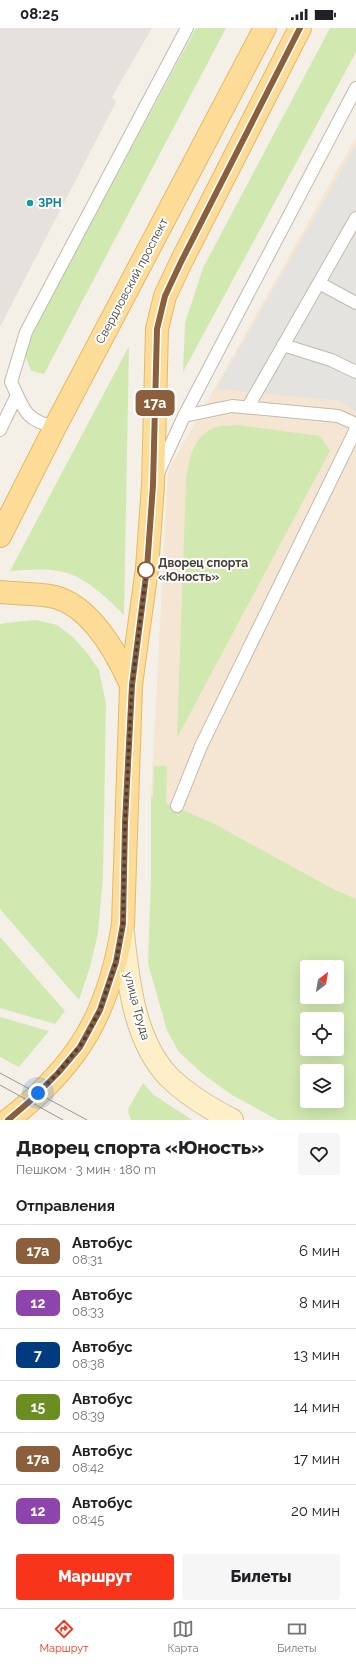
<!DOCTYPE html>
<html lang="ru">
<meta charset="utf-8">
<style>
:root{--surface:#fff;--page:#f6f6f6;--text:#202124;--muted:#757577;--line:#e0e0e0;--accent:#f8341b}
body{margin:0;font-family:Raleway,sans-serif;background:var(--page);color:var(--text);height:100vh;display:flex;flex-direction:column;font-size:15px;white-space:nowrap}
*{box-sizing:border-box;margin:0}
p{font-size:13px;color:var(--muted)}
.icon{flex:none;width:22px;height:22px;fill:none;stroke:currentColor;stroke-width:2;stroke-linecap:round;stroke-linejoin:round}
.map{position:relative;height:1092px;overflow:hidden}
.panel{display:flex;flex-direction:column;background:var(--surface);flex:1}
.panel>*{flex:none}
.badge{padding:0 8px;border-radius:6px;font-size:14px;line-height:26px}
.needle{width:26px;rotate:31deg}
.buttons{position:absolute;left:300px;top:932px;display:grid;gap:8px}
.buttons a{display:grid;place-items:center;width:44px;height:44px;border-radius:4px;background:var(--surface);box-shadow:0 4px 16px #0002;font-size:20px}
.you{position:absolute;width:20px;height:20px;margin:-10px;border:3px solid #fff;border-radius:50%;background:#1a73e8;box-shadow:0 0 0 6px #1a73e833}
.map>.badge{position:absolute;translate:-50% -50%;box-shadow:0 0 0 2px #fff}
h2{padding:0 16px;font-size:15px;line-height:36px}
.round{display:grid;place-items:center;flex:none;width:42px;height:42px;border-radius:4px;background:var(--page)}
.headline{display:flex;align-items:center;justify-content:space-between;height:68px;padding:0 16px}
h1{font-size:19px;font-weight:800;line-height:30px}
.button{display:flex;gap:8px;margin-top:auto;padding:8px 16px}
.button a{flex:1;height:46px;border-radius:4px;background:var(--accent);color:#fff;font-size:16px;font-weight:800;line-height:46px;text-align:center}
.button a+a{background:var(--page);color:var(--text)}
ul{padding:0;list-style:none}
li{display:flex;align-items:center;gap:12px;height:52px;padding:0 16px;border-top:1px solid var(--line)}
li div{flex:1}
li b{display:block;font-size:15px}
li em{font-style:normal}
li .badge{min-width:44px;font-weight:700;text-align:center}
.status{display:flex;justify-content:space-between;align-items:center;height:28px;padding:0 20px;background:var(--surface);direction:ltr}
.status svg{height:11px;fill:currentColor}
.menu{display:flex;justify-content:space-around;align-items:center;height:56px;border-top:1px solid var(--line);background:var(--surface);font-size:11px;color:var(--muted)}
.menu a{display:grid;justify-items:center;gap:2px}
.menu .on{color:var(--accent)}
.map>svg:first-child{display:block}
.commercial{fill:#f5e6d3;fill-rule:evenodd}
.industrial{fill:#e6e1dc}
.green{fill:#d1e8b1;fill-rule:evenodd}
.parking{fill:#e5e3e0}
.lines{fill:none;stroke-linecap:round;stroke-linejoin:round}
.service-casing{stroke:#c2baad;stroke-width:14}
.secondary-casing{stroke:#d3c298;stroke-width:24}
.primary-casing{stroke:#e3b967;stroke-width:24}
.service{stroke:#fff;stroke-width:12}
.secondary{stroke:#feefc8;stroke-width:22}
.primary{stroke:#fddc97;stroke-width:22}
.tram{stroke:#979797;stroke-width:1}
.line-casing{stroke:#fff;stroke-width:9}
.line{stroke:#8b5e3c;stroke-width:6}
.walk{stroke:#474036;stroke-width:4;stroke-dasharray:0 7.2}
.culture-dot{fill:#0f9aa8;stroke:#fff;stroke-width:1.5}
.stop-dot{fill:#fff;stroke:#8b5e3c;stroke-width:2}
.labels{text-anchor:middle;stroke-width:4;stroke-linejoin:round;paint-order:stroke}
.culture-label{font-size:12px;font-weight:bold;fill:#0d838f;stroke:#fff;text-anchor:start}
.street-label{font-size:12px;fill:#474036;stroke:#fff}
.stop-label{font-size:12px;font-weight:bold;fill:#474036;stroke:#fff;text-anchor:start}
</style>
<div class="status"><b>08:25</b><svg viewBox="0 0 49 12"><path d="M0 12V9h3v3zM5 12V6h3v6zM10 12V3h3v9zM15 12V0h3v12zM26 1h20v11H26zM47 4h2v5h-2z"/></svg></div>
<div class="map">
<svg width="356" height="1092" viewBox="0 0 356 1092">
<rect width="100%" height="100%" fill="#f4f0e8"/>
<path class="commercial" d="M356 109V1092H278L232 1067 203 1046 179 1024 167 1002 148 935 151 851V769L168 443ZM307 939H337V969H307ZM307 991H337V1021H307ZM307 1043H337V1073H307Z"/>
<polygon class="industrial" points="0,0 152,0 112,69 116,74 0,299"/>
<g class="green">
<polygon points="196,0 226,0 44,346 31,343 25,327 37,295"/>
<polygon points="330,0 356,0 356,24 183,344 185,295 203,240"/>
<path d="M129 318 124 587C107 570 87 550 63 544 45 540 27 542 10 543Z"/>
<path d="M238 397 320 408 330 423 177 710 186 452C189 431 193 407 216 399 222 397 231 398 238 397Z"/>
<polygon points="36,592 57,597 74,610 87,625 99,642 106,676 103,849 98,905 90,939 79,972 0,881 0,596 14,594"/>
<path d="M154 738H167L166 775 213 795 329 859 356 871V1092H278L232 1067 203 1046 179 1024 167 1002 148 935 151 851V769H153ZM307 939H337V969H307ZM307 991H337V1021H307ZM307 1043H337V1073H307Z"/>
<polygon points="0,909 65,983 55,996 0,980"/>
<polygon points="0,989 49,1003 19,1039 0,1029"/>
<polygon points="143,1055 154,1067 192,1092 131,1092 128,1084 129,1079"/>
</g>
<polygon class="parking" points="356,117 356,384 340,373 216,361"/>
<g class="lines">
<g class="service-casing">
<g id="service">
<polyline points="319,255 356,275"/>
<polyline points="283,317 331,332 356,344"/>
<polyline points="248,379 356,190"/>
<polyline points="184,388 232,378 338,388 356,396"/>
<path d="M55 399C24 392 24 381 11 354L26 304 187 0"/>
<polyline points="0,402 17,367"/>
<polyline points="158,445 184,388 356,60"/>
<polyline points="177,778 201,718 356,401"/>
</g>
</g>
<g class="secondary-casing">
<path id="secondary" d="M123 905C128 952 134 1013 169 1049 187 1067 209 1080 232 1092"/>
</g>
<g class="primary-casing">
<g id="primary">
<polyline points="0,508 55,399 265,0"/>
<path d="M0 564C18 566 38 565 55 569 92 579 117 626 131 657"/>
<path d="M8 1092C79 1037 109 985 123 896L131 657 147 540 153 457 157 301 165 268 181 234 300 0"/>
</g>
</g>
<use href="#service" class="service"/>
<use href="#secondary" class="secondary"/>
<use href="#primary" class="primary"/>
<g class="tram">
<polyline points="0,1045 87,1092"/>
<polyline points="0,1057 63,1092"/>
</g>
</g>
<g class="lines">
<g class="line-casing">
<polyline id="line" points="8,1092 29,1074 58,1045 80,1019 100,982 116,934 123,896 125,795 132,657 147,540 153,457 157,301 165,268 181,234 300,0"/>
</g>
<use href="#line" class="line"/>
<polyline class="walk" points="38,1065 58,1045 83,1014 100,982 116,934 123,896 125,795 132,657 147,540 146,542"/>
</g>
<circle class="culture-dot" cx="30" cy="175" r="4"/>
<circle class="stop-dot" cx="146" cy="542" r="8"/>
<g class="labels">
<g class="culture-label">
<text x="38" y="179">ЗРН</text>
</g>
<g class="street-label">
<text transform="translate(132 253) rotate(-62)" y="4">Свердловский проспект</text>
<text transform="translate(137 978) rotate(75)" y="4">улица Труда</text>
</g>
<g class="stop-label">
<text x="158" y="539">Дворец спорта<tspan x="158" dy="14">«Юность»</tspan></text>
</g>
</g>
</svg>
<div class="buttons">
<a><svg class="needle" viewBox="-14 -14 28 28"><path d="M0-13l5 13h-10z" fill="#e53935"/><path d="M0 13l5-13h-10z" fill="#757577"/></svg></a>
<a><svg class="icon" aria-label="locate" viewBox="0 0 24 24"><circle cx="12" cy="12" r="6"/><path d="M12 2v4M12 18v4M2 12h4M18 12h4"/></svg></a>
<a><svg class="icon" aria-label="layers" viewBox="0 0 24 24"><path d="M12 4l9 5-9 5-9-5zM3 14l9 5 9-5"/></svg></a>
</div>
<div class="you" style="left:38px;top:1065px"></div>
<b class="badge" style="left:155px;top:375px;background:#8b5e3c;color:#fff">17a</b>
</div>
<section class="panel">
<div class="headline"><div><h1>Дворец спорта «Юность»</h1><p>Пешком · 3 мин · 180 m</p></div><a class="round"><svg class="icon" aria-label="heart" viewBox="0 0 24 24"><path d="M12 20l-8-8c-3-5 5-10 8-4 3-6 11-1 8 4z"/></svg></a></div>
<h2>Отправления</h2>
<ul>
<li><span class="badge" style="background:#8b5e3c;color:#fff">17a</span><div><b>Автобус</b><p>08:31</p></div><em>6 мин</em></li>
<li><span class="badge" style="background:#8e44ad;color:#fff">12</span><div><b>Автобус</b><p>08:33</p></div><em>8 мин</em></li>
<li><span class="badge" style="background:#003b80;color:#fff">7</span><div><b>Автобус</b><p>08:38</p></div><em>13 мин</em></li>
<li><span class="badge" style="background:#6b8e23;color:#fff">15</span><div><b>Автобус</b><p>08:39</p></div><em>14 мин</em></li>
<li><span class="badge" style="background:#8b5e3c;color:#fff">17a</span><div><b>Автобус</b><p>08:42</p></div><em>17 мин</em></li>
<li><span class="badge" style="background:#8e44ad;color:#fff">12</span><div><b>Автобус</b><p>08:45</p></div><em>20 мин</em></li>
</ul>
<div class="button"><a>Маршрут</a><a>Билеты</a></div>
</section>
<nav class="menu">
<a class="on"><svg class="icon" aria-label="directions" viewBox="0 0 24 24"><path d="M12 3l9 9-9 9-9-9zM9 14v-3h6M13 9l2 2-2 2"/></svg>Маршрут</a>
<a><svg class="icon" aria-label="map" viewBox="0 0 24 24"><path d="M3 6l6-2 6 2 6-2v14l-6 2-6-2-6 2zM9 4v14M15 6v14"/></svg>Карта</a>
<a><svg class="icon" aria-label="tickets" viewBox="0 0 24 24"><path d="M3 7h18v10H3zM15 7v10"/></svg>Билеты</a>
</nav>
